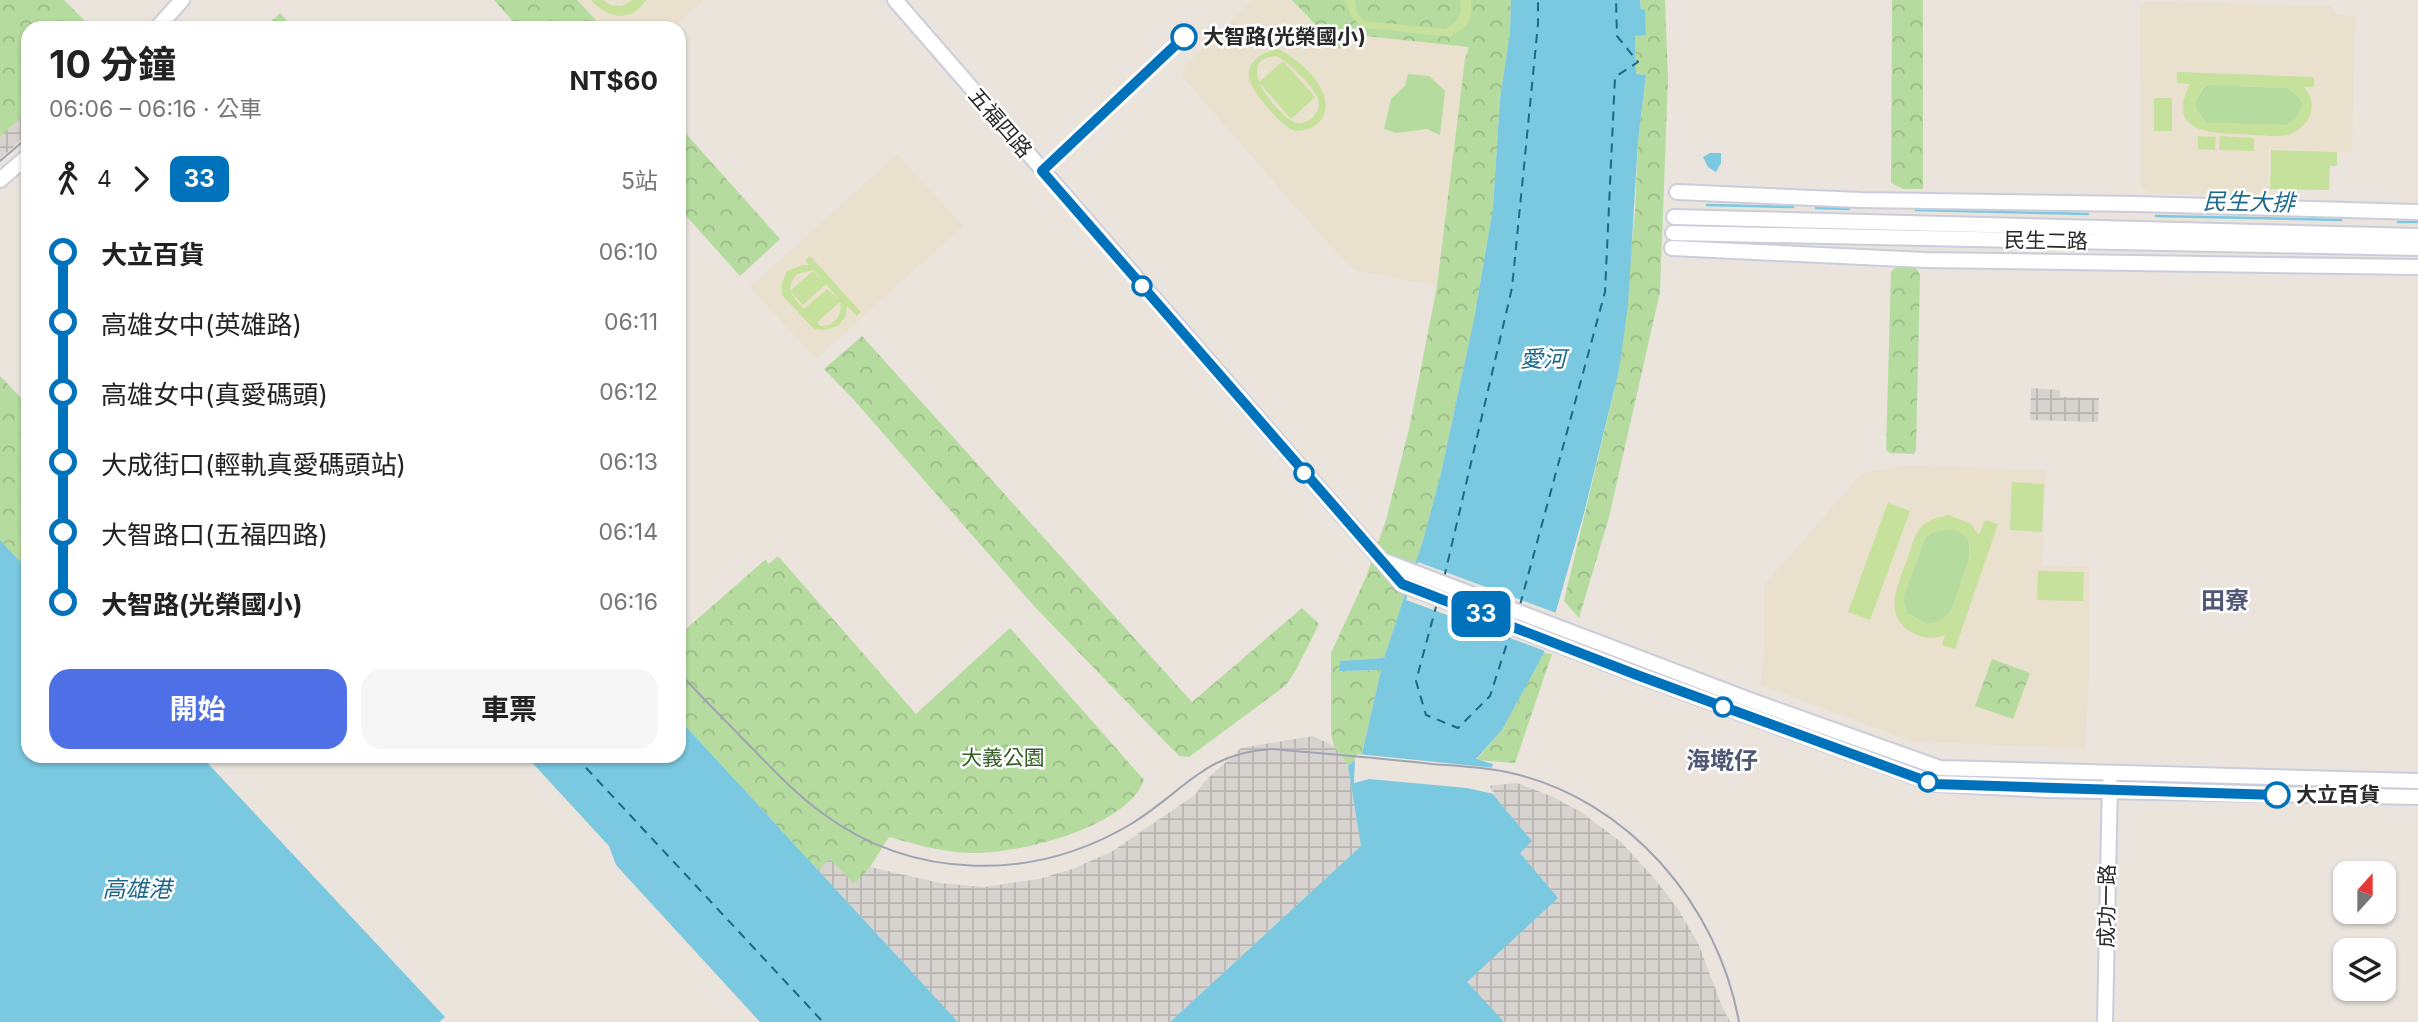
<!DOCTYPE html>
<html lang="zh-TW">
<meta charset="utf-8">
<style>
:root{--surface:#fff;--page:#f6f6f6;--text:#222;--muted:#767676;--accent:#4e6fe5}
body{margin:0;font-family:Inter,"Noto Sans TC",sans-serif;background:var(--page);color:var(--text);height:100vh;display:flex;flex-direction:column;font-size:26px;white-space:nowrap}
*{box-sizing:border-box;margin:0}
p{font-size:23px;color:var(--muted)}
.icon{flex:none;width:38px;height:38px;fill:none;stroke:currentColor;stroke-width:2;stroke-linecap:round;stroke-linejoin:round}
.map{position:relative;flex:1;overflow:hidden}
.side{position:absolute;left:21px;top:21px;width:665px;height:742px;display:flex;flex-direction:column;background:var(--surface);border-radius:21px;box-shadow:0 2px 5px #0004}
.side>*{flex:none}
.badge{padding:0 14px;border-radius:10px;font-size:24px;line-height:46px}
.needle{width:46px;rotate:21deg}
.tools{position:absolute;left:2333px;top:861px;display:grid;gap:14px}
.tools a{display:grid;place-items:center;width:63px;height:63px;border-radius:14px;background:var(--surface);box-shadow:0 2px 5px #0004;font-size:35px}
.map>.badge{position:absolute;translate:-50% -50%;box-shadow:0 0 0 4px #fff}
.legs{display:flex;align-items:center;gap:10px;height:77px;padding:0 28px;font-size:23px}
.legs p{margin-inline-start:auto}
.headline{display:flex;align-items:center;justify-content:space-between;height:119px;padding:0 28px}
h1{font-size:38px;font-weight:700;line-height:52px}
.button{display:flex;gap:14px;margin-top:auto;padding:14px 28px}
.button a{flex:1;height:80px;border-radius:21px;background:var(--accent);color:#fff;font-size:28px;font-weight:700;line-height:80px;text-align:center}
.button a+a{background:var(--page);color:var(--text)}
ul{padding:0 28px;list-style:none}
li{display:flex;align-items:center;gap:24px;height:70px;font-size:26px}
li i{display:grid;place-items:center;width:10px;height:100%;margin:0 9px;background:currentColor}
li i::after{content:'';width:18px;height:18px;margin:-9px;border:5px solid;border-radius:50%;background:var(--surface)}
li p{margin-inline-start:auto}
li:first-child i{background:linear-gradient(#0000 50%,currentColor 0)}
li:last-child i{background:linear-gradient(currentColor 50%,#0000 0)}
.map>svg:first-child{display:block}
.education{fill:#eae0ce}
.grass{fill:#b5db9f}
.forest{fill:url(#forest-crowns)}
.pitch{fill:#c5e19c;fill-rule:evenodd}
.plaza{fill:url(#plaza-grid)}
.water{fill:#7bc8e1}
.pier{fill:#eae4dd}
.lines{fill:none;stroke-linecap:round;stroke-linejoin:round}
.stream{stroke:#7bc8e1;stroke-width:2.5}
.ferry{stroke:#1c688b;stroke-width:2;stroke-dasharray:9 7;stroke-linecap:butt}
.secondary-casing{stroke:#cbceda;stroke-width:18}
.secondary{stroke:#fff;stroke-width:14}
.tram{stroke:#a0a3b2;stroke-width:2}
.line-1-casing{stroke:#fff;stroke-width:16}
.line-1{stroke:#0072bc;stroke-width:10}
.stop-1-dot{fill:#fff;stroke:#0072bc;stroke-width:3.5}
.labels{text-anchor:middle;stroke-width:5;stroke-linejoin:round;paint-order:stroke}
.stop-label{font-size:21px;font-weight:bold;fill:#292929;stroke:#fff;text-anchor:start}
.street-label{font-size:21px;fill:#292929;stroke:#fff}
.park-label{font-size:21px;fill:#305e22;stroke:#fff}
.water-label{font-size:23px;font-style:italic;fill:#1c688b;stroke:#fff}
.quarter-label{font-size:24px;font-weight:bold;fill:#4f5775;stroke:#fff}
</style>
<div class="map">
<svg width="2418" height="1022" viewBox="0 0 2418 1022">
<defs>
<pattern id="forest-crowns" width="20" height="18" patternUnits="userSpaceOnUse" patternTransform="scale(1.75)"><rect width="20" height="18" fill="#b5db9f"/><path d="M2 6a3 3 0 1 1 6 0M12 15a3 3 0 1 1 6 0" fill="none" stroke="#9cbc89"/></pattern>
<pattern id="plaza-grid" width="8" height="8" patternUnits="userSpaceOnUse" patternTransform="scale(1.75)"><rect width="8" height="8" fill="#d7d3cf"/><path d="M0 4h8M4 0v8" fill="none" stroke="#b9b5b2"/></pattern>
</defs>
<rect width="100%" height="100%" fill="#eae4dd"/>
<g class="education">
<polygon points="577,0 704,0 673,28 603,28"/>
<polygon points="1252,0 1292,0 1339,49 1356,35 1469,46 1465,59 1437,286 1359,271 1350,266 1297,209 1182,76 1184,67"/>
<polygon points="2147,1 2330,6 2337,15 2355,16 2352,152 2269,149 2268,196 2149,193 2141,185 2140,7"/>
<polygon points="897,154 963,226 816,359 750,287"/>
<polygon points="1906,465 2046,470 2042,565 2089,567 2089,675 2085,749 1911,741 1761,685 1764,644 1764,585 1862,473"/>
</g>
<g class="grass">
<polygon points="1408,74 1429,76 1445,91 1440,135 1427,129 1396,133 1384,129 1391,99 1405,86"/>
<polygon points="2209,85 2287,88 2300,98 2303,105 2297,118 2287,125 2206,123 2196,109 2195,102 2203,88"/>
<path d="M1949 529C1982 532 1967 566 1960 586 1957 594 1955 605 1950 612 1944 620 1936 623 1927 624L1907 613 1903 597 1925 538 1932 533Z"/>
</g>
<g class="forest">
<polygon points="0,0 64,0 92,28 28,28 28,112 0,137"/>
<polygon points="494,0 577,0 603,28 519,28"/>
<polygon points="1292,0 1511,0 1510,32 1500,99 1493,208 1474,319 1441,473 1424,537 1384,658 1340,661 1339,671 1381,670 1362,754 1348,766 1334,746 1331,734 1331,653 1366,577 1386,520 1409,429 1437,286 1465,59 1469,47 1356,35 1339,49"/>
<polygon points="1640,0 1665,0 1668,79 1660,292 1609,517 1579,618 1564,601 1619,370 1635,211 1638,141 1646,75 1636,74 1635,36 1646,34"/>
<polygon points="1892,0 1923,0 1923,189 1903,189 1891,183"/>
<polygon points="280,13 293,28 264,28"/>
<polygon points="679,126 780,239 740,276 679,208"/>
<polygon points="1896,267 1916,268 1920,275 1916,450 1914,454 1890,453 1886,450 1891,272"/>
<polygon points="862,336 1192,702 1302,608 1319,624 1296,670 1286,685 1189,757 1179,756 1034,606 854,400 824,369"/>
<polygon points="0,376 28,405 28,570 0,540"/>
<path d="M778 556 916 714 1010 628 1144 780C1126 829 1014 855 968 853 941 852 915 844 889 837L870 867 854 885 818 870 679 719V635L765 560 769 564Z"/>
<polygon points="1544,653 1552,654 1515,763 1476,760 1502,730"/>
<polygon points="1992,659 2030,673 2013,719 1975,706"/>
</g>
<g class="pitch">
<path d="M591 0H603L610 5 622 6 633 0H646C631 24 607 18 591 0Z"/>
<path d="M1346 0H1355L1357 14 1365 21 1445 29C1458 22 1464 14 1460 0H1471L1472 12 1467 26 1450 37 1366 28C1353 22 1349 14 1346 0Z"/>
<path d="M1278 49C1300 59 1339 94 1321 120 1315 127 1306 131 1297 131 1284 130 1253 93 1250 81 1244 63 1263 51 1278 49ZM1276 56C1288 61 1312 85 1317 97 1321 105 1317 112 1313 118 1308 121 1302 124 1297 123 1282 121 1229 59 1276 56Z"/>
<polygon points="1283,61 1315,97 1291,119 1259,82"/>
<path d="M2177 72 2314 77V87H2304C2319 104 2311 126 2290 134 2280 138 2264 135 2253 135 2219 133 2163 137 2190 84L2177 83ZM2209 85 2287 88 2300 98 2303 105 2297 118 2287 125 2206 123 2196 109 2195 102 2202 88Z"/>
<rect x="2154" y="98" width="18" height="33"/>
<polygon points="2198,136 2216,137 2215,150 2198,149"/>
<polygon points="2220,136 2254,138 2254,151 2219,150"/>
<polygon points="2271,150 2337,152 2337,166 2330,166 2329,190 2270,189"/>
<path d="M810 256 861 312 857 316 847 306 845 317 838 326 823 330 814 329 782 295V283L787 271 803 265H809L805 260ZM814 270 821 279 813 271 790 291 803 305 826 284 839 300 827 289 804 309C792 296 784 289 797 274ZM840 302C843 315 834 327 820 326L817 322Z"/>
<polygon points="2012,482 2044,484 2042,532 2010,530"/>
<polygon points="1888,503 1910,511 1870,620 1848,612"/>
<path d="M1949 515 1971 524 1979 535 1985 520 1998 524 1955 649 1942 645 1945 635C1934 639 1924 639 1913 633 1882 617 1898 584 1907 560 1911 549 1914 533 1923 525 1930 519 1940 517 1949 515ZM1949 529C1983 533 1967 566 1960 586 1957 594 1955 605 1950 612 1944 620 1936 623 1927 624L1907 613 1903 597 1925 538 1932 533Z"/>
<polygon points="2038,571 2084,572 2083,601 2037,600"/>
</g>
<g class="plaza">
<polygon points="28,112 28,133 0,159 0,137"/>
<polygon points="2031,388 2060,390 2060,397 2099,398 2098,422 2030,420"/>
<polygon points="1313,736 1334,746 1348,766 1361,846 1170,1022 958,1022 818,870 830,859 854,884 870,867 940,883 984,887 1039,879 1072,869 1111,852 1195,795 1204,782 1241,748"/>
<polygon points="1517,783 1551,796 1581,812 1621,842 1654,878 1678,909 1698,943 1722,1006 1730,1022 1502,1022 1465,983 1518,850 1532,841 1486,786"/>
</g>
<g class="water">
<polygon points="1511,0 1640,0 1641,9 1645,10 1646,35 1635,36 1636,74 1646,75 1638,141 1628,305 1619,370 1584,513 1544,653 1502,730 1476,759 1493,764 1486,786 1532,841 1520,853 1558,898 1467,982 1504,1022 1170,1022 1361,846 1348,766 1362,754 1381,670 1339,671 1340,661 1384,658 1424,537 1441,473 1474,319 1493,208 1500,99 1510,32"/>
<polygon points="1710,153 1721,153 1721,163 1716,172 1708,167 1703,157"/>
<polygon points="0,540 28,570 28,756 201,756 445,1017 439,1022 0,1022"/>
<polygon points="679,719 958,1022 760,1022 616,865 609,846 526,756 679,756"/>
</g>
<g class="pier">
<polygon points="1418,562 1559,614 1548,652 1406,600"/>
<polygon points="1358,754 1495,768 1490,786 1494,794 1467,788 1369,779 1354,783 1355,756"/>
</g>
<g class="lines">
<g class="stream">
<polyline points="1707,205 1793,207"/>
<polyline points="1816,208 1849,209"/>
<polyline points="1916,210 2088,214"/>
<polyline points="2156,216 2341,220"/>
<polyline points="2398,222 2418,222"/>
</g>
<g class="ferry">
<polyline points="1444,578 1512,288 1538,24 1538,0"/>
<polyline points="1437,603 1416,681 1426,715 1458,728 1490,696 1510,634"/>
<polyline points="1520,605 1605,292 1615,77 1638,62 1617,36 1616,0"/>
<polyline points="575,756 823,1022"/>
</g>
<g class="secondary-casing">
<g id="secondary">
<polyline points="895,0 1402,584 1637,675 1935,784 2048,790 2418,797"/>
<polyline points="157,28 182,0"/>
<polyline points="0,180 28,156"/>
<polyline points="1677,192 1861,200 2137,204 2418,212"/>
<polyline points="1674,217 2418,236"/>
<polyline points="1673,233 2418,248"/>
<polyline points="1672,248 1925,260 2418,267"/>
<polyline points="1387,562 1755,702 1940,768 2418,781"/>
<polyline points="2105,1022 2110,782"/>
</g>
</g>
<use href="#secondary" class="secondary"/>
<g class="tram">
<polyline points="0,161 28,137"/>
<path d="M679 672C700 696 723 718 745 741 770 766 793 792 822 813 914 881 1034 882 1131 824 1184 792 1204 752 1273 749 1326 754 1379 758 1432 764 1458 766 1486 767 1511 773 1629 800 1718 905 1739 1022"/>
</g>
</g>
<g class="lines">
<g class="line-1-casing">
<polyline id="line-1" points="1184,37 1042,171 1402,584 1637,675 1934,784 2277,795"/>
</g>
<use href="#line-1" class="line-1"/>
</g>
<g class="stop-1-dot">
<circle cx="1184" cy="37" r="12"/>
<circle cx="1142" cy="286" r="9"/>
<circle cx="1304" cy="473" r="9"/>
<circle cx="1723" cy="707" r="9"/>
<circle cx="1928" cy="782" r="9"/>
<circle cx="2277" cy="795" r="12"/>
</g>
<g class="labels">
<g class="stop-label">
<text x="1203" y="44">大智路(光榮國小)</text>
<text x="2296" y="802">大立百貨</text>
</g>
<g class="street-label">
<text transform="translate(1000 123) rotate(49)" y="7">五福四路</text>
<text transform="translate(2046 241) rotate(1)" y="7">民生二路</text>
<text transform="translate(2107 906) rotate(-89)" y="7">成功一路</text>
</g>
<g class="park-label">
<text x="1003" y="765">大義公園</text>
</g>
<g class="water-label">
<text transform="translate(2249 202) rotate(1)" y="8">民生大排</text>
<text x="1543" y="367">愛河</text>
<text x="137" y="897">高雄港</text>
</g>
<g class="quarter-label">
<text x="2225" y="609">田寮</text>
<text x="1722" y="769">海墘仔</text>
</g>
</g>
</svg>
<div class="tools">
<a><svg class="needle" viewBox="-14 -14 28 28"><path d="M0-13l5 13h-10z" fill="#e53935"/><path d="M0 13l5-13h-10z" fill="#767676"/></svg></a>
<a><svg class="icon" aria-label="layers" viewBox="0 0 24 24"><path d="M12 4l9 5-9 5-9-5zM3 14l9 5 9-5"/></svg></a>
</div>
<b class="badge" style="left:1481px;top:614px;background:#0072bc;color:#fff">33</b>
<section class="side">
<div class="headline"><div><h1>10 分鐘</h1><p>06:06 – 06:16 · 公車</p></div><b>NT$60</b></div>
<div class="legs"><svg class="icon" aria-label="walk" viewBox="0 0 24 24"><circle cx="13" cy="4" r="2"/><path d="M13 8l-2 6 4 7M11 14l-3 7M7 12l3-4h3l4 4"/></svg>4<svg class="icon" aria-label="forward" viewBox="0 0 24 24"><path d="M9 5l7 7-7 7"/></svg><b class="badge" style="background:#0072bc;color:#fff">33</b><p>5站</p></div>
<ul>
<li><i style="color:#0072bc"></i><b>大立百貨</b><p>06:10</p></li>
<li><i style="color:#0072bc"></i><span>高雄女中(英雄路)</span><p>06:11</p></li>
<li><i style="color:#0072bc"></i><span>高雄女中(真愛碼頭)</span><p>06:12</p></li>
<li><i style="color:#0072bc"></i><span>大成街口(輕軌真愛碼頭站)</span><p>06:13</p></li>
<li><i style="color:#0072bc"></i><span>大智路口(五福四路)</span><p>06:14</p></li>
<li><i style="color:#0072bc"></i><b>大智路(光榮國小)</b><p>06:16</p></li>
</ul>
<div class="button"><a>開始</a><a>車票</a></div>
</section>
</div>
